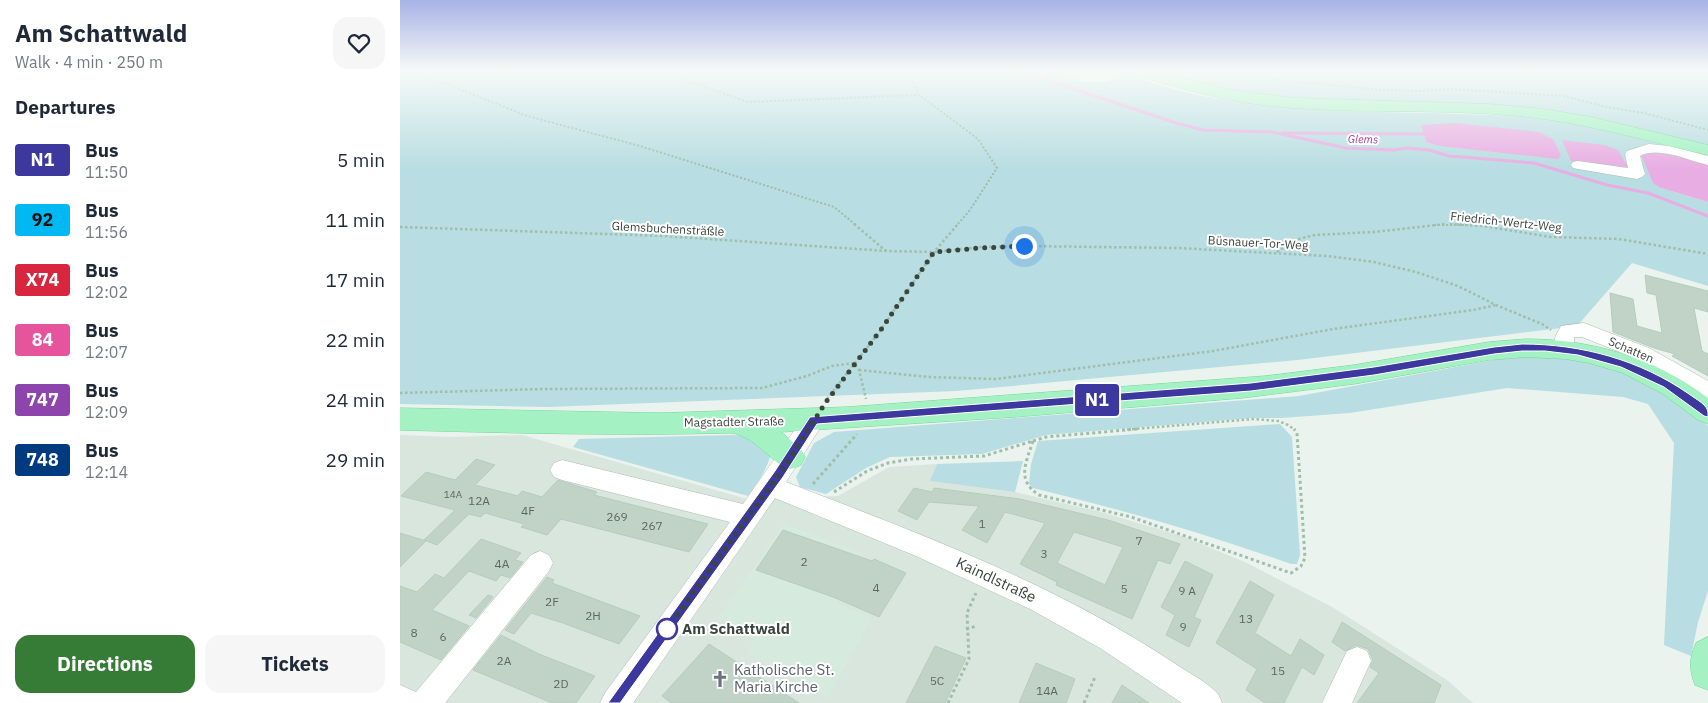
<!DOCTYPE html>
<meta charset="utf-8">
<style>
:root{--surface:#fff;--page:#f6f6f7;--text:#1f2937;--muted:#747a83;--accent:#367b36}
body{margin:0;font-family:"IBM Plex Sans",sans-serif;background:var(--page);color:var(--text);height:100vh;display:flex;flex-direction:column;font-size:19px;white-space:nowrap}
*{box-sizing:border-box;margin:0}
p{font-size:16px;color:var(--muted)}
.icon{flex:none;width:28px;height:28px;fill:none;stroke:currentColor;stroke-width:2;stroke-linecap:round;stroke-linejoin:round}
.map{position:relative;flex:1;overflow:hidden}
.sheet{display:flex;flex-direction:column;background:var(--surface);width:400px}
.sheet>*{flex:none}
.badge{padding:0 10px;border-radius:4px;font-size:18px;line-height:32px}
.you{position:absolute;width:25px;height:25px;margin:-12px;border:4px solid #fff;border-radius:50%;background:#1a73e8;box-shadow:0 0 0 8px #1a73e833}
.map>.badge{position:absolute;translate:-50% -50%;box-shadow:0 0 0 2px #fff}
h2{padding:0 15px;font-size:19px;line-height:45px}
.round{display:grid;place-items:center;flex:none;width:52px;height:52px;border-radius:15px;background:var(--page)}
.overview{display:flex;align-items:center;justify-content:space-between;height:85px;padding:0 15px}
h1{font-size:24px;font-weight:800;line-height:38px}
.button{display:flex;gap:10px;margin-top:auto;padding:10px 15px}
.button a{flex:1;height:58px;border-radius:15px;background:var(--accent);color:#fff;font-size:20px;font-weight:800;line-height:58px;text-align:center}
.button a+a{background:var(--page);color:var(--text)}
ul{padding:0;list-style:none}
li{display:flex;align-items:center;gap:15px;height:60px;padding:0 15px}
li div{flex:1}
li b{display:block;font-size:19px}
li em{font-style:normal}
li .badge{min-width:55px;font-weight:700;text-align:center}
main{display:flex;flex:1;min-height:0}
.map>svg:first-child{display:block}
.residential{fill:#d9e6de}
.education{fill:#d6eade}
.green{fill:#b8dde2;fill-rule:evenodd}
.water{fill:#e8aee3}
.lines{fill:none;stroke-linecap:round;stroke-linejoin:round}
.stream{stroke:#e8aee3;stroke-width:3}
.building{fill:#c1d3c6;stroke:#b5cdbc;fill-rule:evenodd}
.minor-casing{stroke:#aebeb3;stroke-width:1}
.major-casing{stroke:#76d69a;stroke-width:1}
.path-far2{stroke:#a1beaa;stroke-width:2;stroke-dasharray:2 2;stroke-linecap:butt}
.path-far1{stroke:#a1beaa;stroke-width:2.5;stroke-dasharray:2.5 2.5;stroke-linecap:butt}
.path{stroke:#a1beaa;stroke-width:3;stroke-dasharray:3 3;stroke-linecap:butt}
.minor{fill:#fff;fill-rule:evenodd}
.major{fill:#a4f2c3;fill-rule:evenodd}
.line{fill:#3c389e;stroke:#fff}
.walk{stroke:#39463d;stroke-width:5;stroke-dasharray:0 9}
.stop-dot{fill:#fff;stroke:#3c389e;stroke-width:2.5}
.labels{text-anchor:middle;stroke-width:4;stroke-linejoin:round;paint-order:stroke}
.number-label{font-size:10px;fill:#5b695f}
.far-water-label{font-size:11px;font-style:italic;fill:#a63f9b;stroke:#fff}
.street-label{font-size:12px;fill:#39463d;stroke:#fff}
.near-number-label{font-size:12px;fill:#5b695f}
.near-street-label{font-size:15px;fill:#39463d;stroke:#fff}
.near-stop-label{font-size:15px;font-weight:bold;fill:#39463d;stroke:#fff;text-anchor:start}
.near-worship-label{font-size:15px;fill:#5b616d;stroke:#fff;text-anchor:start}
</style>
<main>
<section class="sheet">
<div class="overview"><div><h1>Am Schattwald</h1><p>Walk · 4 min · 250 m</p></div><a class="round"><svg class="icon" aria-label="heart" viewBox="0 0 24 24"><path d="M12 20l-8-8c-3-5 5-10 8-4 3-6 11-1 8 4z"/></svg></a></div>
<h2>Departures</h2>
<ul>
<li><span class="badge" style="background:#3c389e;color:#fff">N1</span><div><b>Bus</b><p>11:50</p></div><em>5 min</em></li>
<li><span class="badge" style="background:#00b9f2;color:#111">92</span><div><b>Bus</b><p>11:56</p></div><em>11 min</em></li>
<li><span class="badge" style="background:#d7263d;color:#fff">X74</span><div><b>Bus</b><p>12:02</p></div><em>17 min</em></li>
<li><span class="badge" style="background:#e7549e;color:#fff">84</span><div><b>Bus</b><p>12:07</p></div><em>22 min</em></li>
<li><span class="badge" style="background:#8e44ad;color:#fff">747</span><div><b>Bus</b><p>12:09</p></div><em>24 min</em></li>
<li><span class="badge" style="background:#003b80;color:#fff">748</span><div><b>Bus</b><p>12:14</p></div><em>29 min</em></li>
</ul>
<div class="button"><a>Directions</a><a>Tickets</a></div>
</section>
<div class="map">
<svg width="1308" height="703" viewBox="0 0 1308 703">
<rect width="100%" height="100%" fill="#eaf3ee"/>
<polygon class="residential" points="0,435 52,437 122,435 347,499 438,496 489,467 537,464 531,481 615,492 701,512 782,536 847,563 934,608 1047,680 1073,703 0,703"/>
<polygon class="education" points="384,524 464,554 437,604 472,618 427,699 347,653 359,632 318,618"/>
<g class="green">
<path d="M0 71H652L683 82H707L722 72C840 120 986 109 1111 116 1178 120 1244 141 1308 156V164L1261 188 1308 202V286L1232 263 1177 326 898 360 556 391 148 407 0 404ZM1021 125 1161 156 1026 142Z"/>
<polygon points="748,71 1308,71 1308,148 1163,115 873,99 811,89"/>
<polygon points="1115,356 1171,357 1221,371 1290,409 1308,426 1308,591 1298,622 1291,656 1264,645 1274,443 1248,404 1223,397 1107,388 950,413 881,418 852,418 646,435 582,454 490,457 466,468 426,494 400,487 396,477 414,443 434,432 899,396"/>
<path d="M880 424 892 437 900 555 897 564H891C807 534 720 509 633 488L629 484 631 464 638 441Z"/>
<path d="M331 435 350 436 371 453C367 470 358 482 348 496L173 447 179 439Z"/>
<polygon points="623,461 615,492 530,481 537,464"/>
</g>
<g class="water">
<polygon points="1056,123 1139,132 1154,140 1161,156 1158,159 1040,146 1026,142 1021,125"/>
<polygon points="1162,140 1204,145 1218,150 1228,167 1171,161"/>
<polygon points="1249,152 1280,156 1308,164 1308,202 1261,188 1253,183 1241,154"/>
</g>
<g class="lines">
<g class="stream">
<polyline points="620,71 776,123 803,130 872,132 946,148 994,150 1007,148 1029,150 1049,156 1134,163 1207,185 1248,193 1308,216"/>
<polyline points="883,133 1028,134"/>
</g>
</g>
<g class="building">
<polygon points="1245,275 1308,291 1308,312 1294,308 1302,351 1308,354 1308,376 1272,356 1275,354 1254,348 1213,332 1210,293 1233,299 1237,326 1262,333 1256,295 1247,293"/>
<polygon points="76,459 95,465 75,485 118,496 122,491 142,497 158,480 197,492 194,495 308,524 289,552 161,519 147,535 121,527 124,524 85,513 81,517 69,514 37,545 24,540 55,510 1,496 26,472 55,480"/>
<path d="M514 488 532 492 534 488 620 499 708 520 780 544 770 564 758 560 732 619 656 585 657 582 620 564 645 523 605 512 587 543 562 530 579 506 529 502 517 520 498 511ZM674 532 723 547 705 585 657 563Z"/>
<polygon points="383,530 472,561 474,559 506,573 479,617 433,597 356,570"/>
<polygon points="0,533 26,541 0,567"/>
<polygon points="81,539 121,553 115,560 123,562 110,578 101,575 96,581 69,571 32,610 69,626 41,660 0,642 0,586 17,592 35,574 44,578"/>
<polygon points="785,561 813,575 794,617 801,620 789,647 766,635 775,615 761,607"/>
<polygon points="147,577 154,580 152,583 240,616 219,644 163,623 131,613 114,634 105,630"/>
<polygon points="850,581 874,595 855,633 891,656 900,639 924,655 914,675 902,667 884,703 865,703 846,690 857,669 816,643"/>
<polygon points="88,595 93,597 76,618 69,615"/>
<polygon points="942,622 1041,685 1034,703 957,703 979,673 970,667 973,660 968,649 956,645 945,651 932,642"/>
<polygon points="101,635 139,654 195,676 176,703 152,703 73,670"/>
<polygon points="309,644 335,661 399,703 271,703 262,696"/>
<polygon points="535,646 566,658 545,703 506,703"/>
<polygon points="636,663 675,679 666,703 619,703"/>
<polygon points="722,685 749,703 712,703"/>
</g>
<g class="lines">
<g class="minor-casing">
<g id="minor">
<path d="M1249 144 1269 146 1308 156V165C1289 161 1259 146 1240 156L1245 174 1242 177 1237 179 1178 169 1173 168 1171 165 1173 162 1178 161 1228 168 1225 154 1227 151Z"/>
<path d="M1184 323 1249 348 1308 381V399L1301 397 1235 358 1182 337H1174V350L1171 355 1164 357 1157 355C1151 344 1155 336 1161 326Z"/>
<path d="M414 411 422 414 425 420 386 482C520 534 654 583 774 663 784 670 810 684 817 693 819 695 821 700 822 703H782L700 648 630 609 516 556 375 498 233 703H200L205 693 330 522 162 480 154 477 150 470 154 463 162 460 343 504 406 414Z"/>
<polygon points="140,551 149,555 153,563 149,571 45,703 0,703 0,685 16,692 131,555"/>
<polygon points="957,647 967,651 971,661 952,703 922,703 947,651"/>
</g>
</g>
<g class="major-casing">
<g id="major">
<path d="M730 71H754L831 90 895 98 1088 104 1144 109 1191 117 1308 145V155C1246 141 1183 122 1119 116 1033 108 947 115 861 105 817 99 775 88 733 74Z"/>
<path d="M1126 339C1191 339 1256 358 1308 398V424L1298 420 1263 394 1223 373 1189 363 1166 359 1126 357 1089 360 954 384 842 398 615 417 381 432 401 449 405 457 401 465C398 466 393 469 390 469 375 468 354 433 329 433 220 436 110 433 0 430V408L259 413 447 407 865 376 954 365 1089 342Z"/>
<path d="M1308 637V690L1295 685C1289 669 1289 658 1296 643Z"/>
</g>
</g>
<g class="path-far2">
<polyline points="5,71 47,84 127,116 240,146 434,207 456,225"/>
<polyline points="259,71 348,102 519,95"/>
<polyline points="511,71 513,82 519,95 578,139 597,168 570,210 557,225"/>
<polyline points="849,71 872,79 981,90 1021,91 1052,89 1164,96 1206,107 1244,113 1308,130"/>
<polyline points="1034,225 1072,225"/>
</g>
<g class="path-far1">
<polyline points="454,224 486,251"/>
<polyline points="1050,224 1083,226 1151,237 1219,239 1308,254"/>
<polyline points="0,227 264,236 487,251 534,252 580,247 624,246 778,248 927,256 974,262 1016,272 1058,286 1096,305 1142,324 1151,330"/>
<polyline points="877,252 894,240 915,235 974,232 1046,224"/>
<polyline points="459,370 528,377 596,379 813,351 933,329 1073,310 1096,305"/>
<polyline points="0,393 142,389 362,388 407,376 432,366 454,363 459,370 466,399"/>
<polyline points="427,399 480,331 534,252 558,224"/>
<polyline points="722,430 854,419 878,421 888,425 895,430"/>
</g>
<g class="path">
<path d="M633 441C626 463 616 480 639 495L731 517 891 573 901 566 905 558 897 433 894 429"/>
<polyline points="633,441 646,437 737,429"/>
<polyline points="413,484 457,434"/>
<polyline points="434,492 467,471 488,463 512,459 584,456 633,441"/>
<polyline points="566,629 577,626"/>
<polyline points="548,703 569,659 567,613 576,593"/>
<polyline points="684,703 695,677"/>
</g>
<use href="#minor" class="minor"/>
<use href="#major" class="major"/>
</g>
<linearGradient id="sky" x2="0" y2="1"><stop stop-color="#a8b2e6"/><stop offset="0.42" stop-color="#f6faf7"/><stop offset="1" stop-color="#f6faf7" stop-opacity="0"/></linearGradient>
<rect width="1308" height="169" fill="url(#sky)"/>
<path class="line" d="M1122 344C1182 344 1240 360 1289 394 1297 400 1308 405 1308 413V417L1304 416 1264 387 1221 367 1178 355 1145 351H1122L1094 354 974 375 851 391 417 424 383 477 220 703H208L375 471 410 417 851 383 974 367 1094 347Z"/>
<g class="lines">
<polyline class="walk" points="267,629 385,466 426,402 480,331 534,252 580,248 624,246"/>
</g>
<defs>
<g id="church-bare" transform="scale(1.35)"><path d="M-1.2-6h2.4v3.5h3.3v2.4h-3.3V6h-2.4V-.1h-3.3v-2.4h3.3Z" fill="#6b7280" stroke="#fff" stroke-width="2.5" paint-order="stroke"/></g>
</defs>
<g fill-rule="evenodd">
<use href="#church-bare" x="320" y="679"/>
</g>
<circle class="stop-dot" cx="267" cy="629" r="10"/>
<g class="labels">
<g class="number-label">
<text x="53" y="498">14A</text>
</g>
<g class="far-water-label">
<text transform="translate(963 139) rotate(1)" y="4">Glems</text>
</g>
<g class="street-label">
<text transform="translate(1106 222) rotate(6)" y="4">Friedrich-Wertz-Weg</text>
<text transform="translate(268 229) rotate(3)" y="4">Glemsbuchensträßle</text>
<text transform="translate(858 243) rotate(3)" y="4">Büsnauer-Tor-Weg</text>
<text transform="translate(1231 350) rotate(23)" y="4">Schatten</text>
<text transform="translate(334 422) rotate(-1)" y="4">Magstadter Straße</text>
</g>
<g class="near-number-label">
<text x="79" y="505">12A</text>
<text x="128" y="515">4F</text>
<text x="217" y="521">269</text>
<text x="582" y="528">1</text>
<text x="252" y="530">267</text>
<text x="739" y="545">7</text>
<text x="644" y="558">3</text>
<text x="404" y="566">2</text>
<text x="102" y="568">4A</text>
<text x="476" y="592">4</text>
<text x="724" y="593">5</text>
<text x="787" y="595">9 A</text>
<text x="152" y="606">2F</text>
<text x="193" y="620">2H</text>
<text x="846" y="623">13</text>
<text x="783" y="631">9</text>
<text x="14" y="637">8</text>
<text x="43" y="641">6</text>
<text x="104" y="665">2A</text>
<text x="878" y="675">15</text>
<text x="537" y="685">5C</text>
<text x="161" y="688">2D</text>
<text x="647" y="695">14A</text>
</g>
<g class="near-street-label">
<text transform="translate(596 580) rotate(25)" y="5">Kaindlstraße</text>
</g>
<g class="near-stop-label">
<text x="282" y="634">Am Schattwald</text>
</g>
<g class="near-worship-label">
<text x="334" y="675">Katholische St.<tspan x="334" dy="17">Maria Kirche</tspan></text>
</g>
</g>
</svg>
<div class="you" style="left:624px;top:246px"></div>
<b class="badge" style="left:697px;top:400px;background:#3c389e;color:#fff">N1</b>
</div>
</main>
